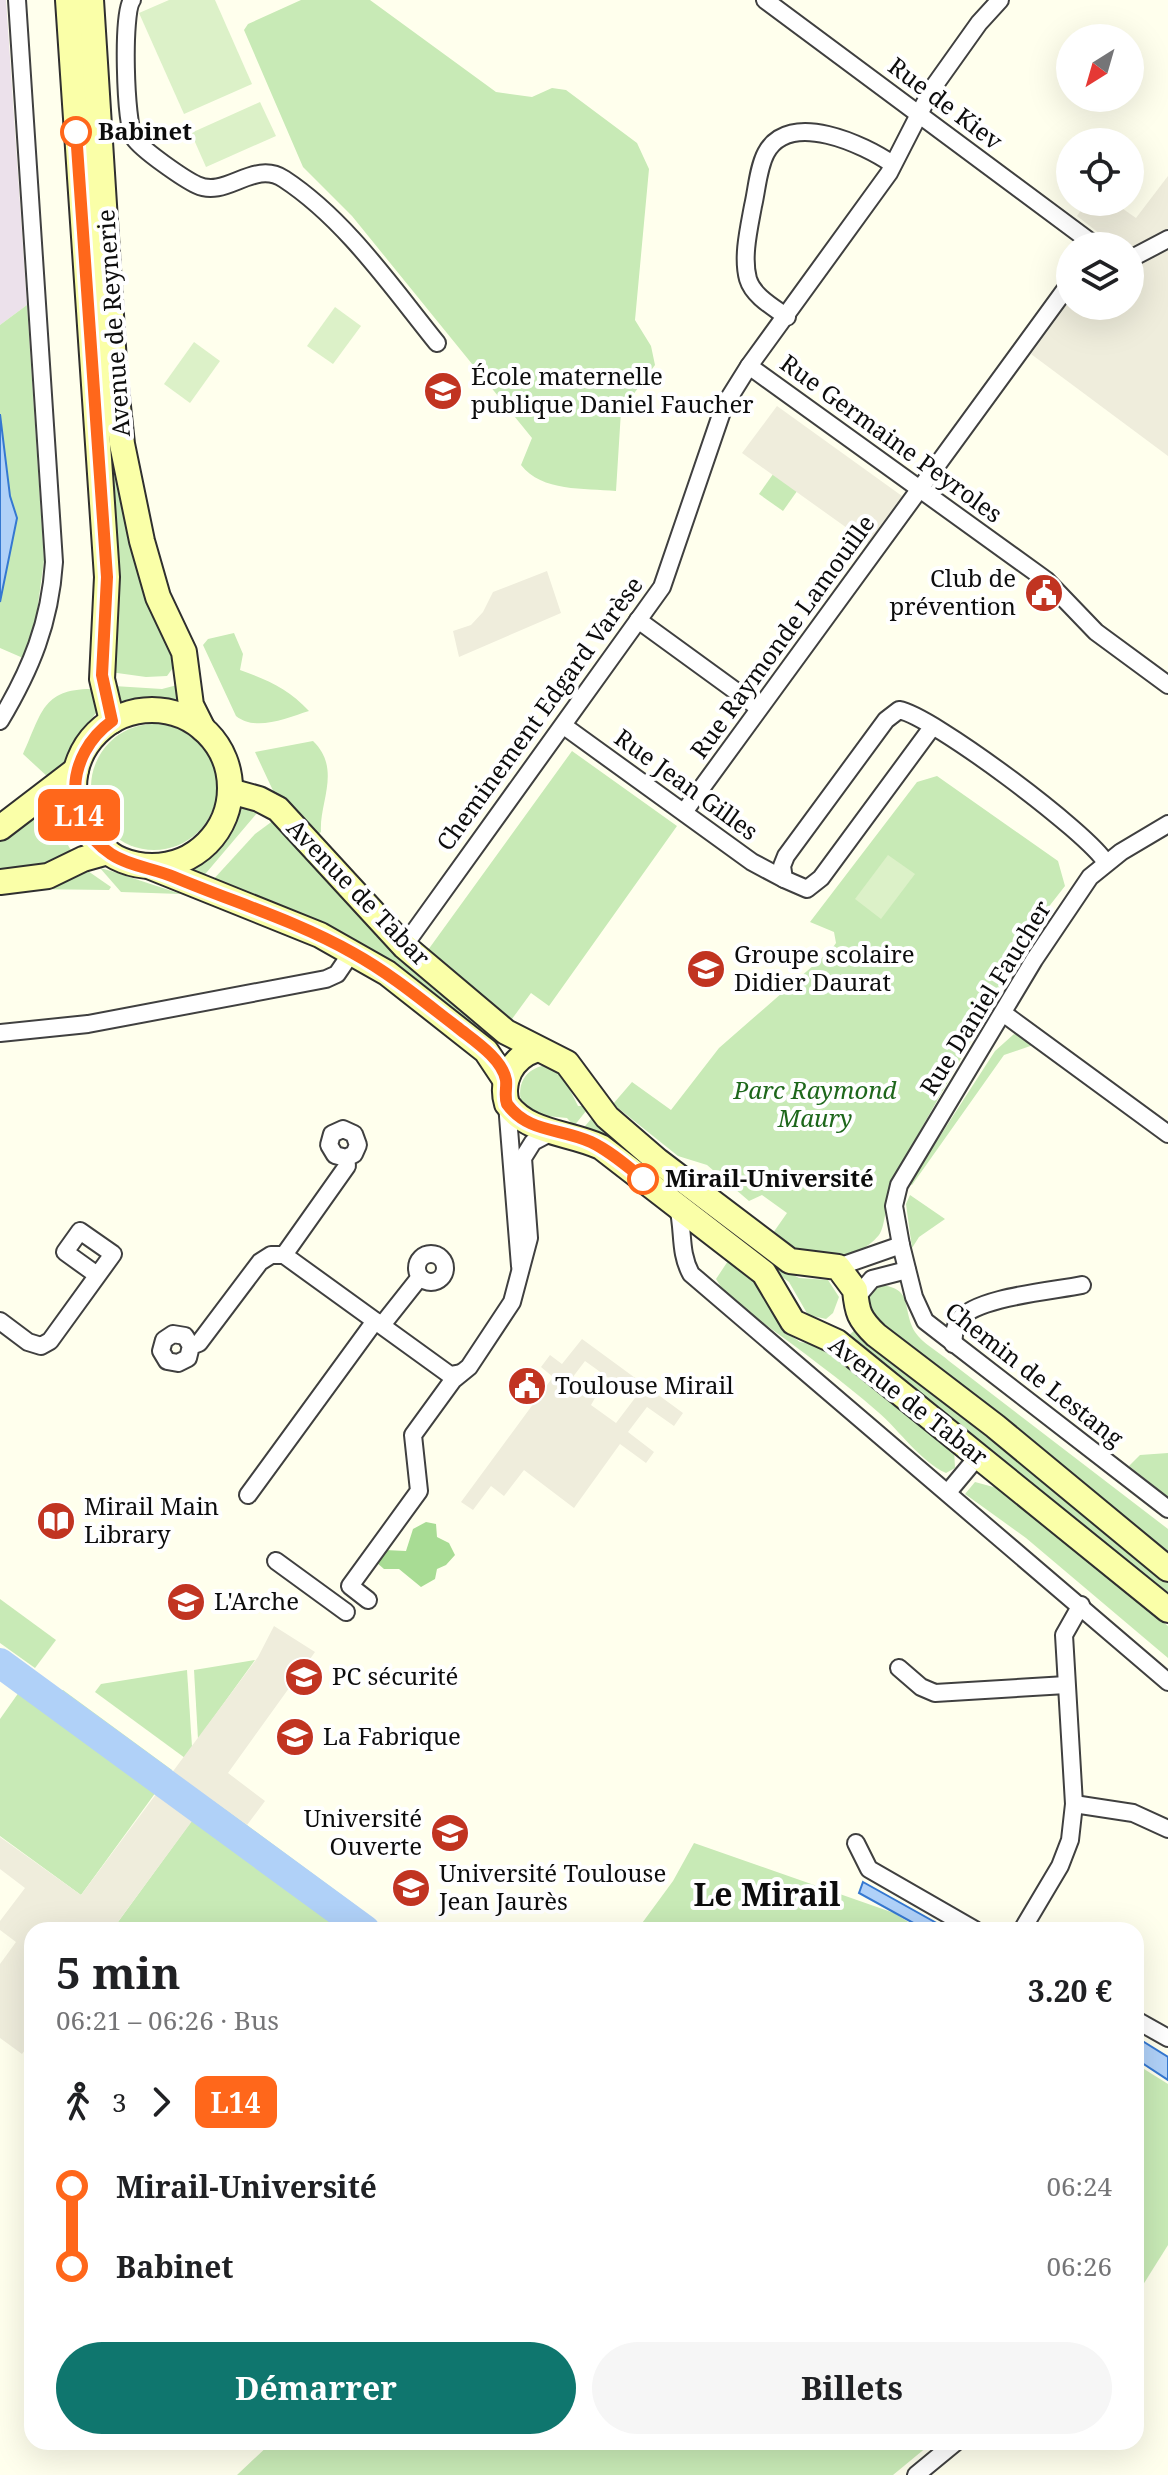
<!DOCTYPE html>
<html lang="fr">
<meta charset="utf-8">
<style>
:root{--surface:#fff;--page:#f6f6f6;--text:#202124;--muted:#757577;--accent:#0f766e}
body{margin:0;font-family:"Noto Serif",serif;background:var(--page);color:var(--text);height:100vh;display:flex;flex-direction:column;font-size:30px;white-space:nowrap}
*{box-sizing:border-box;margin:0}
p{font-size:26px;color:var(--muted)}
.icon{flex:none;width:44px;height:44px;fill:none;stroke:currentColor;stroke-width:2;stroke-linecap:round;stroke-linejoin:round}
.map{position:relative;flex:1;overflow:hidden}
.details{position:absolute;left:24px;top:1922px;width:1120px;height:528px;display:flex;flex-direction:column;background:var(--surface);border-radius:24px;box-shadow:0 8px 32px #0002}
.details>*{flex:none}
.badge{padding:0 16px;border-radius:12px;font-size:28px;line-height:52px}
.needle{width:52px;rotate:217deg}
.fabs{position:absolute;left:1056px;top:24px;display:grid;gap:16px}
.fabs a{display:grid;place-items:center;width:88px;height:88px;border-radius:50%;background:var(--surface);box-shadow:0 8px 32px #0002;font-size:40px}
.map>.badge{position:absolute;translate:-50% -50%;box-shadow:0 0 0 4px #fff}
.legs{display:flex;align-items:center;gap:12px;height:88px;padding:0 32px;font-size:26px}
.legs p{margin-inline-start:auto}
.head{display:flex;align-items:center;justify-content:space-between;height:136px;padding:0 32px}
h1{font-size:44px;font-weight:700;line-height:60px}
.button{display:flex;gap:16px;margin-top:auto;padding:16px 32px}
.button a{flex:1;height:92px;border-radius:48px;background:var(--accent);color:#fff;font-size:32px;font-weight:700;line-height:92px;text-align:center}
.button a+a{background:var(--page);color:var(--text)}
ul{padding:0 32px;list-style:none}
li{display:flex;align-items:center;gap:28px;height:80px;font-size:30px}
li i{display:grid;place-items:center;width:12px;height:100%;margin:0 10px;background:currentColor}
li i::after{content:'';width:20px;height:20px;margin:-10px;border:6px solid;border-radius:50%;background:var(--surface)}
li p{margin-inline-start:auto}
li:first-child i{background:linear-gradient(#0000 50%,currentColor 0)}
li:last-child i{background:linear-gradient(currentColor 50%,#0000 0)}
.map>svg:first-child{display:block}
.industrial{fill:#ece1eb}
.green{fill:#c8eab6}
.forest{fill:#a8dc94}
.pitch{fill:#dcf1c8}
.plaza{fill:#efeddc;fill-rule:evenodd}
.water{fill:#b0d1f8;stroke:#3578d1;stroke-width:2}
.lines{fill:none;stroke-linecap:round;stroke-linejoin:round}
.river{stroke:#b0d1f8;stroke-width:30}
.street-casing{stroke:#404040;stroke-width:20}
.secondary-casing{stroke:#2f2f2f;stroke-width:28}
.street{stroke:#fff;stroke-width:16}
.secondary{stroke:#faffa8;stroke-width:24}
.line-1-casing{stroke:#fff;stroke-width:18}
.line-1{stroke:#ff671b;stroke-width:12}
.stop-1-dot{fill:#fff;stroke:#ff671b;stroke-width:4}
.labels{text-anchor:middle;stroke-width:8;stroke-linejoin:round;paint-order:stroke}
.street-label{font-size:24px;fill:#0d0d0d;stroke:#fff}
.stop-label{font-size:24px;font-weight:bold;fill:#0d0d0d;stroke:#fff;text-anchor:start}
.poi-label{font-size:24px;fill:#0d0d0d;stroke:#fff;text-anchor:start}
.park-label{font-size:24px;font-style:italic;fill:#1e671b;stroke:#fff}
.district-label{font-size:32px;font-weight:bold;fill:#0d0d0d;stroke:#fff}
</style>
<div class="map">
<svg width="1168" height="2475" viewBox="0 0 1168 2475">
<rect width="100%" height="100%" fill="#ffffed"/>
<polygon class="industrial" points="0,0 6,0 27,305 0,325"/>
<g class="green">
<path d="M301 0H370L496 92 532 97 552 88 566 90 637 143 649 169 635 320 651 346 655 365 621 411 616 491C584 488 542 492 521 465L532 438 352 216 303 167 244 30 248 24Z"/>
<polygon points="93,83 111,363 175,665 167,676 146,677 110,672"/>
<polygon points="27,305 44,560 36,619 23,658 0,648 0,602 17,518 10,496 0,414 0,325"/>
<polygon points="788,453 812,470 783,511 759,494"/>
<path d="M234 633 243 654 240 670C268 680 289 689 309 711 286 718 256 732 236 716L203 645 208 639Z"/>
<path d="M181 684 180 698 175 701C156 696 129 706 117 701L114 686 162 689Z"/>
<path d="M94 689 99 709 74 742 65 770 49 778 23 754C42 713 42 688 94 689Z"/>
<circle cx="154" cy="787" r="63"/>
<path d="M313 741C342 769 319 802 321 832L315 836 276 797 255 752Z"/>
<polygon points="572,751 677,826 549,1006 531,993 512,1019 428,950"/>
<path d="M937 776 1058 861 1065 886 1022 941 1019 956 895 1175C886 1194 886 1226 879 1235 854 1266 797 1263 773 1233L787 1213 762 1195 749 1201 707 1165 678 1156 613 1104 632 1082 671 1110 719 1048 831 950 836 943 834 932 810 922 917 782Z"/>
<polygon points="45,804 73,854 46,868 0,872 0,840"/>
<path d="M237 804 257 809V813L201 879 186 869C213 846 229 845 237 804Z"/>
<polygon points="274,820 499,1035 490,1048 211,882 255,834"/>
<polygon points="100,868 111,871 181,894 121,892"/>
<polygon points="85,869 111,887 109,890 29,889 66,881"/>
<polygon points="1014,1034 1036,1044 1004,1055 912,1185 909,1184 995,1051"/>
<path d="M548 1065 560 1070 578 1106H590L574 1126 567 1118 536 1115 521 1101C517 1081 528 1067 548 1065Z"/>
<polygon points="596,1113 786,1271 799,1278 828,1280 839,1297 833,1313 826,1319 808,1315 789,1282 581,1131"/>
<polygon points="910,1195 945,1219 919,1237 912,1248 906,1204"/>
<path d="M728 1261 754 1279 787 1333 800 1342 831 1348 954 1448 955 1468 946 1473C921 1462 899 1430 878 1412 830 1370 777 1334 726 1295L716 1279Z"/>
<path d="M876 1285C915 1286 901 1308 915 1332 922 1343 939 1352 949 1361L1168 1529V1554L877 1326 864 1298Z"/>
<polygon points="857,1328 1168,1581 1168,1602 847,1337"/>
<polygon points="1168,1453 1168,1497 1129,1466 1140,1455"/>
<polygon points="975,1482 997,1488 1016,1499 1168,1626 1168,1658 1026,1538 965,1494"/>
<polygon points="0,1599 56,1640 35,1668 0,1643"/>
<polygon points="255,1660 198,1739 194,1670"/>
<polygon points="187,1670 192,1747 185,1758 95,1692 101,1684"/>
<polygon points="29,1678 47,1692 63,1690 172,1770 81,1895 0,1836 0,1719"/>
<polygon points="209,1797 358,1907 342,1930 129,1930 118,1922"/>
<polygon points="694,1843 894,1913 921,1930 637,1930 673,1881"/>
<polygon points="1136,2064 1168,2084 1168,2245 1136,2296"/>
<polygon points="272,2442 933,2442 893,2475 237,2475"/>
</g>
<polygon class="forest" points="426,1522 436,1524 437,1537 449,1543 455,1555 446,1565 437,1569 435,1579 421,1587 399,1569 384,1569 376,1562 385,1550 406,1551 413,1529"/>
<g class="pitch">
<polygon points="169,0 215,0 252,84 184,114 139,13"/>
<polygon points="260,102 276,136 206,167 191,133"/>
<polygon points="335,307 361,326 333,364 307,346"/>
<polygon points="194,342 220,361 190,403 164,384"/>
<polygon points="888,855 915,874 881,919 855,899"/>
</g>
<g class="plaza">
<polygon points="1168,176 1168,456 1031,354 1070,300 1070,306 1130,306 1130,246 1103,246 1104,237 1077,216 1087,202 1113,202 1136,218"/>
<polygon points="777,406 902,496 868,543 742,453"/>
<polygon points="547,571 561,613 459,657 453,631 471,625 483,612 493,592"/>
<path d="M582 1339 683 1413 674 1426 647 1407 628 1432 654 1452 646 1463 620 1444 574 1508 524 1470 504 1496 491 1486 473 1510 461 1502 553 1377 541 1367 550 1355 562 1364ZM585 1361 610 1379 605 1386 617 1395 622 1389 635 1398 616 1423 591 1405 595 1398 584 1389 579 1396 566 1386Z"/>
<polygon points="274,1626 315,1652 228,1773 265,1801 247,1825 209,1798 112,1930 32,1930 32,2041 22,2054 0,2038 0,1964 16,1942 0,1930 0,1921 25,1888 0,1869 0,1837 81,1895 258,1657"/>
</g>
<g class="water">
<polygon points="0,414 10,496 17,518 0,602"/>
<polygon points="863,1882 949,1930 926,1930 859,1893"/>
<polygon points="1136,2037 1168,2057 1168,2080 1136,2059"/>
</g>
<g class="lines">
<polyline class="river" points="0,1663 365,1930"/>
<g class="street-casing">
<g id="street">
<path d="M132 0C122 13 125 122 134 138 142 150 184 179 197 185 226 199 254 159 284 179 345 219 391 286 437 343"/>
<polyline points="765,0 1096,246"/>
<polyline points="1000,0 979,23 932,89 889,173 749,366 1046,580 1096,632 1168,685"/>
<polyline points="1130,259 1168,239"/>
<path d="M787 317C773 307 753 296 748 279 742 257 749 228 753 206 757 189 758 168 766 153 789 109 865 145 892 164"/>
<polyline points="638,620 759,708"/>
<path d="M0 721C31 669 50 623 54 562L17 0"/>
<polyline points="564,726 752,862 784,879"/>
<path d="M933 726 821 878 807 889 784 879 782 866 786 856 886 720 899 710C931 715 1090 834 1106 863"/>
<polyline points="684,812 1070,283"/>
<polyline points="1168,824 1121,852 1090,877 1034,960 899,1185 894,1206 901,1245 914,1297 925,1321 1168,1509"/>
<polyline points="404,946 662,587 724,406 749,366"/>
<polyline points="1003,1013 1168,1134"/>
<polyline points="0,1033 88,1024 326,979 337,974 352,952"/>
<polyline points="507,1104 520,1266"/>
<path d="M678 1207C684 1231 679 1252 691 1274L1168 1682"/>
<circle cx="431" cy="1268" r="14"/>
<polyline points="284,1255 347,1166 346,1158 354,1154 358,1145 354,1134 343,1129 332,1134 329,1145 335,1155 346,1158"/>
<polyline points="838,1267 901,1245"/>
<polyline points="856,1298 872,1279 907,1270"/>
<polyline points="0,1321 28,1342 41,1346 50,1341 113,1254 80,1231 65,1252 97,1275"/>
<polyline points="382,1325 420,1277"/>
<path d="M953 1344C954 1335 954 1327 959 1320 976 1297 1053 1291 1082 1285"/>
<polyline points="191,1346 185,1336 173,1334 164,1340 161,1351 167,1361 178,1363 188,1358 191,1346 199,1343 260,1262 271,1255 284,1255 450,1375 461,1373"/>
<polyline points="949,1491 979,1455"/>
<polyline points="248,1495 375,1321"/>
<polyline points="276,1561 346,1612"/>
<polyline points="368,1600 350,1586 419,1491 413,1435 453,1380 469,1367 512,1302 529,1238 523,1158 533,1142 554,1131"/>
<polyline points="899,1668 921,1687 935,1693 1066,1685"/>
<polyline points="1074,1804 1133,1813 1168,1829"/>
<polyline points="856,1843 869,1869 975,1930"/>
<polyline points="1022,1930 1060,1866 1070,1840 1074,1804 1064,1635 1081,1605"/>
<polyline points="1136,2020 1168,2038"/>
<polyline points="916,2475 956,2442"/>
</g>
</g>
<g class="secondary-casing">
<g id="secondary">
<polyline points="68,0 107,577 102,679 112,721"/>
<polyline points="91,0 115,378 122,444 142,541 158,597 184,652 191,705 203,729"/>
<circle cx="152" cy="788" r="78"/>
<path d="M230 791 259 799 278 809 404 946 506 1032 567 1063 607 1117 658 1161 790 1261 838 1267 855 1290C857 1312 859 1319 876 1335L995 1426 1168 1569"/>
<polyline points="0,828 76,770"/>
<polyline points="151,867 320,935 387,973 486,1051 506,1081"/>
<polyline points="0,882 48,876 83,859 108,852"/>
<path d="M535 1050C512 1058 500 1081 507 1104 529 1134 569 1132 601 1147L764 1273 793 1322 837 1342 1168 1610"/>
</g>
</g>
<use href="#street" class="street"/>
<use href="#secondary" class="secondary"/>
</g>
<g class="lines">
<g class="line-1-casing">
<path id="line-1" d="M76 132 107 577 102 675 112 721C65 755 61 821 111 854 129 866 153 868 174 877 233 902 297 921 353 953 391 974 423 1001 457 1027 473 1040 502 1058 506 1080 507 1088 504 1096 507 1104 528 1133 561 1128 591 1142 610 1151 627 1166 643 1179"/>
</g>
<use href="#line-1" class="line-1"/>
</g>
<defs>
<g id="school-disc" transform="scale(2)"><circle r="9.5" fill="#c13421" stroke="#fff"/><path d="M0-5L7-2L0 1L-7-2ZM-4 1L0 2.5L4 1V4Q0 6-4 4Z" fill="#fff"/></g>
<g id="civic-disc" transform="scale(2)"><circle r="9.5" fill="#c13421" stroke="#fff"/><path d="M-.6-6.5H3V-4.5H.6V-3L4-1V1h2V6H-6V1h2V-1L-.6-3ZM-1.2 2.5V6h2.4V2.5Z" fill="#fff"/></g>
<g id="library-disc" transform="scale(2)"><circle r="9.5" fill="#c13421" stroke="#fff"/><path d="M-6-4Q-3-5.5-.7-3.5V5Q-3 3-6 4ZM6-4Q3-5.5 .7-3.5V5Q3 3 6 4Z" fill="#fff"/></g>
<g id="university-disc" transform="scale(2)"><circle r="9.5" fill="#c13421" stroke="#fff"/><path d="M0-5L7-2L0 1L-7-2ZM-4 1L0 2.5L4 1V4Q0 6-4 4Z" fill="#fff"/></g>
</defs>
<g fill-rule="evenodd">
<use href="#school-disc" x="443" y="391"/>
<use href="#civic-disc" x="1044" y="593"/>
<use href="#school-disc" x="706" y="969"/>
<use href="#civic-disc" x="527" y="1386"/>
<use href="#library-disc" x="56" y="1521"/>
<use href="#university-disc" x="186" y="1602"/>
<use href="#university-disc" x="304" y="1677"/>
<use href="#university-disc" x="295" y="1737"/>
<use href="#university-disc" x="450" y="1833"/>
<use href="#university-disc" x="411" y="1888"/>
</g>
<g class="stop-1-dot">
<circle cx="76" cy="132" r="14"/>
<circle cx="643" cy="1179" r="14"/>
</g>
<g class="labels">
<g class="street-label">
<text transform="translate(945 104) rotate(37)" y="8">Rue de Kiev</text>
<text transform="translate(114 323) rotate(-94)" y="8">Avenue de Reynerie</text>
<text transform="translate(891 439) rotate(36)" y="8">Rue Germaine Peyroles</text>
<text transform="translate(783 637) rotate(-54)" y="8">Rue Raymonde Lamouille</text>
<text transform="translate(540 714) rotate(-54)" y="8">Cheminement Edgard Varèse</text>
<text transform="translate(686 785) rotate(36)" y="8">Rue Jean Gilles</text>
<text transform="translate(358 893) rotate(46)" y="8">Avenue de Tabar</text>
<text transform="translate(986 998) rotate(-58)" y="8">Rue Daniel Faucher</text>
<text transform="translate(1034 1375) rotate(38)" y="8">Chemin de Lestang</text>
<text transform="translate(908 1401) rotate(38)" y="8">Avenue de Tabar</text>
</g>
<g class="stop-label">
<text x="98" y="140">Babinet</text>
<text x="665" y="1187">Mirail-Université</text>
</g>
<g class="poi-label">
<text x="471" y="385">École maternelle<tspan x="471" dy="28">publique Daniel Faucher</tspan></text>
<text x="1016" y="587" text-anchor="end">Club de<tspan x="1016" dy="28">prévention</tspan></text>
<text x="734" y="963">Groupe scolaire<tspan x="734" dy="28">Didier Daurat</tspan></text>
<text x="555" y="1394">Toulouse Mirail</text>
<text x="84" y="1515">Mirail Main<tspan x="84" dy="28">Library</tspan></text>
<text x="214" y="1610">L'Arche</text>
<text x="332" y="1685">PC sécurité</text>
<text x="323" y="1745">La Fabrique</text>
<text x="422" y="1827" text-anchor="end">Université<tspan x="422" dy="28">Ouverte</tspan></text>
<text x="439" y="1882">Université Toulouse<tspan x="439" dy="28">Jean Jaurès</tspan></text>
</g>
<g class="park-label">
<text x="815" y="1099">Parc Raymond<tspan x="815" dy="28">Maury</tspan></text>
</g>
<g class="district-label">
<text x="767" y="1906">Le Mirail</text>
</g>
</g>
</svg>
<div class="fabs">
<a><svg class="needle" viewBox="-14 -14 28 28"><path d="M0-13l5 13h-10z" fill="#e53935"/><path d="M0 13l5-13h-10z" fill="#757577"/></svg></a>
<a><svg class="icon" aria-label="locate" viewBox="0 0 24 24"><circle cx="12" cy="12" r="6"/><path d="M12 2v4M12 18v4M2 12h4M18 12h4"/></svg></a>
<a><svg class="icon" aria-label="layers" viewBox="0 0 24 24"><path d="M12 4l9 5-9 5-9-5zM3 14l9 5 9-5"/></svg></a>
</div>
<b class="badge" style="left:79px;top:815px;background:#ff671b;color:#fff">L14</b>
<section class="details">
<div class="head"><div><h1>5 min</h1><p>06:21 – 06:26 · Bus</p></div><b>3.20 €</b></div>
<div class="legs"><svg class="icon" aria-label="walk" viewBox="0 0 24 24"><circle cx="13" cy="4" r="2"/><path d="M13 8l-2 6 4 7M11 14l-3 7M7 12l3-4h3l4 4"/></svg>3<svg class="icon" aria-label="forward" viewBox="0 0 24 24"><path d="M9 5l7 7-7 7"/></svg><b class="badge" style="background:#ff671b;color:#fff">L14</b></div>
<ul>
<li><i style="color:#ff671b"></i><b>Mirail-Université</b><p>06:24</p></li>
<li><i style="color:#ff671b"></i><b>Babinet</b><p>06:26</p></li>
</ul>
<div class="button"><a>Démarrer</a><a>Billets</a></div>
</section>
</div>
